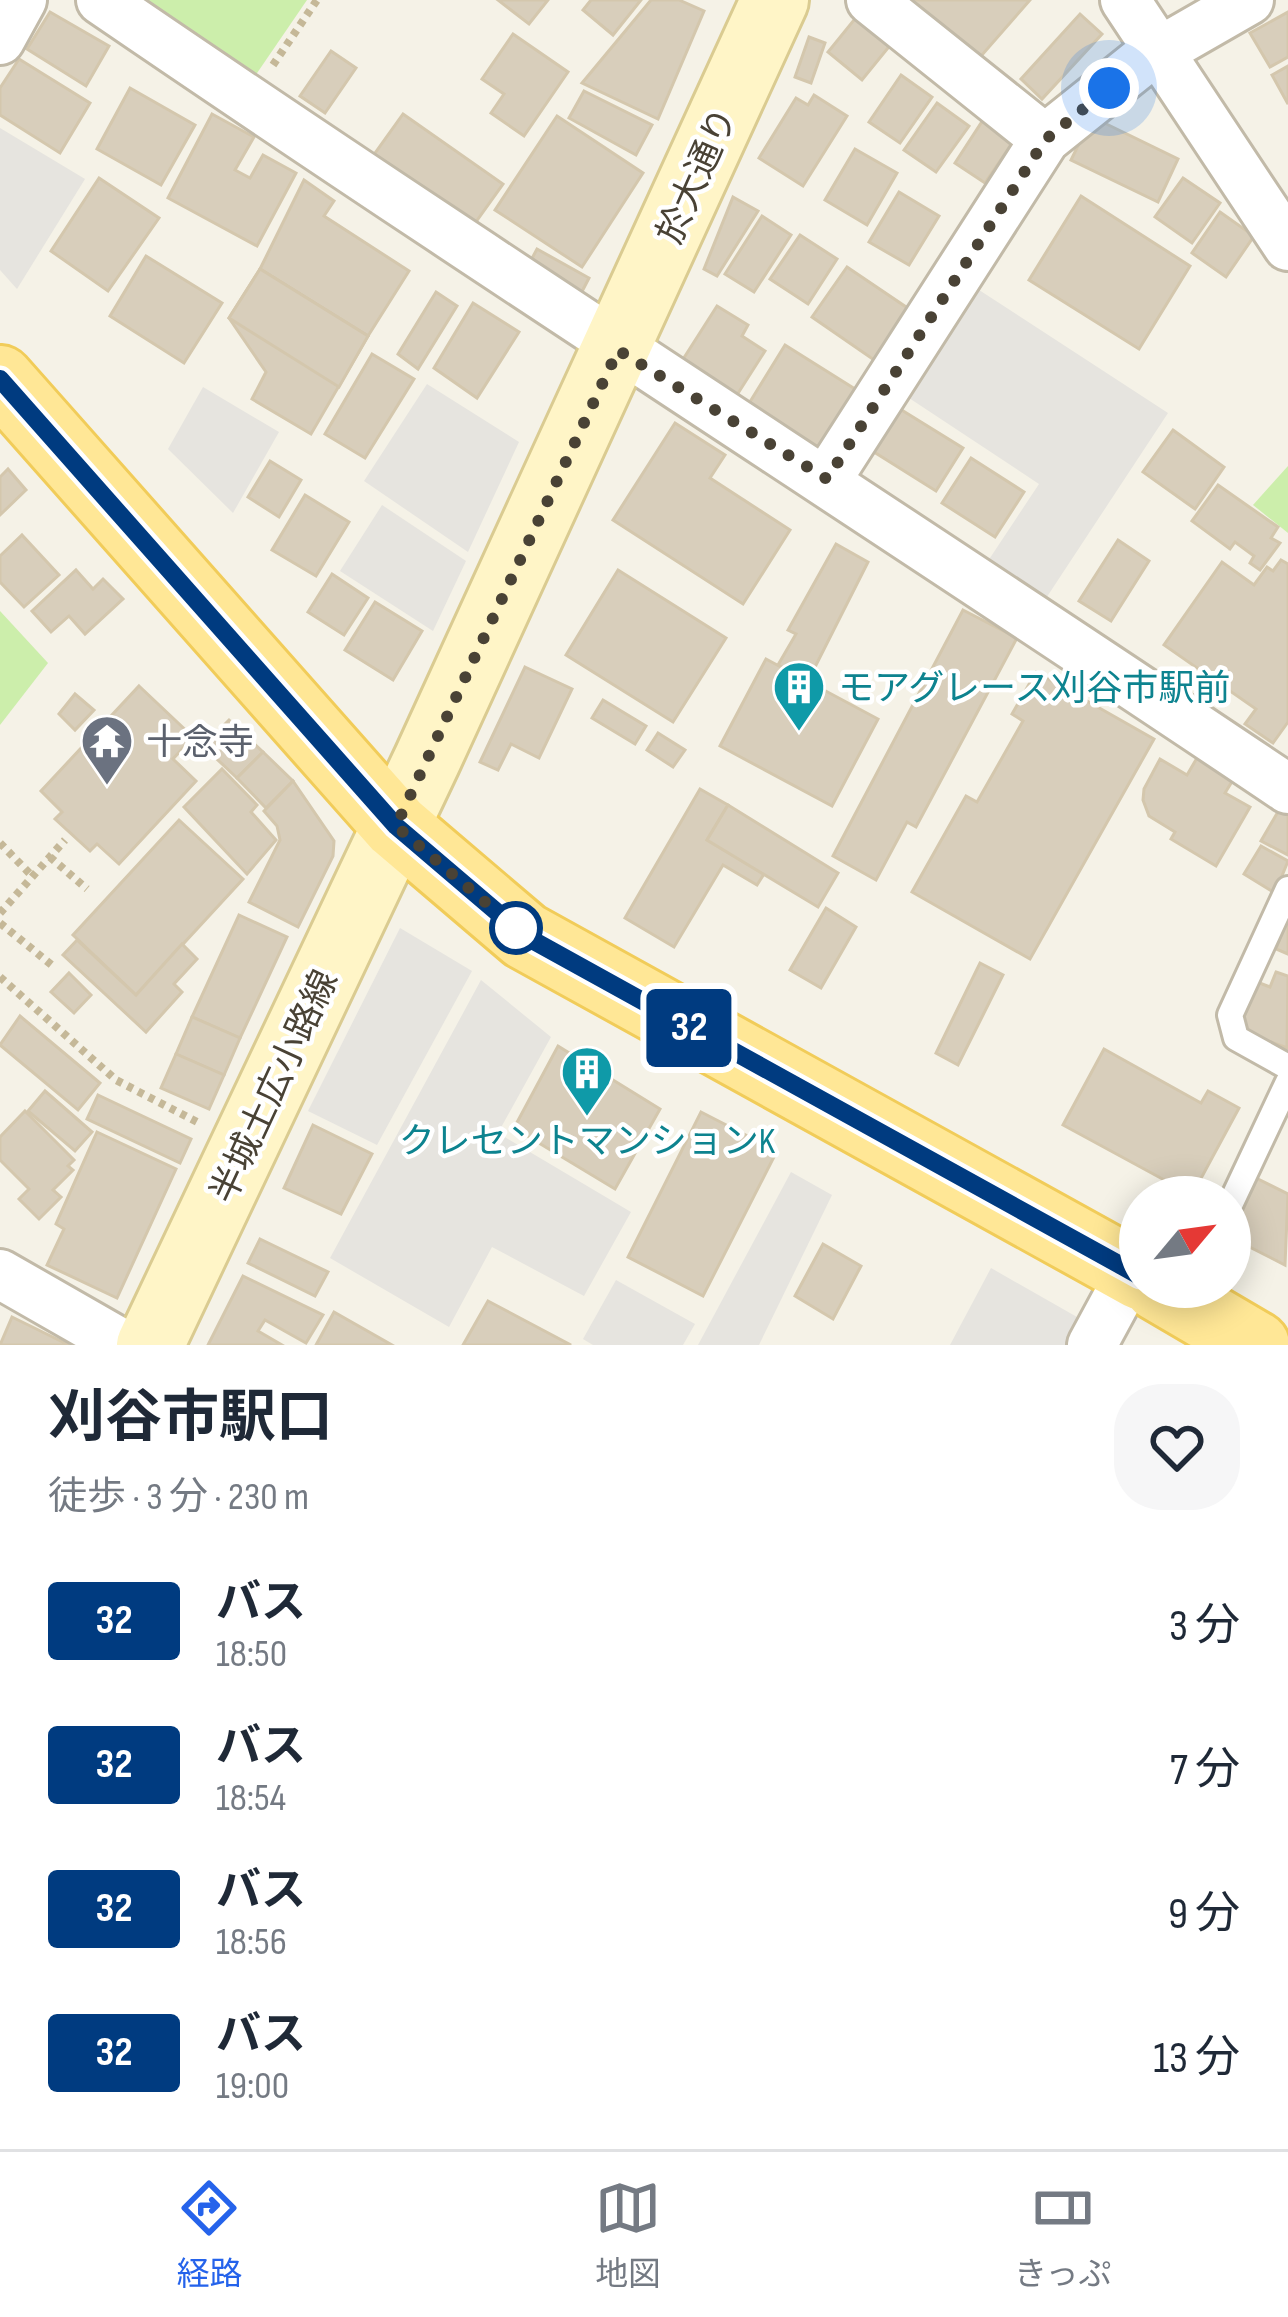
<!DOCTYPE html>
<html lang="ja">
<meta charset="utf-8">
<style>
:root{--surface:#fff;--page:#f6f6f7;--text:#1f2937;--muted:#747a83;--line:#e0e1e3;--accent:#2563eb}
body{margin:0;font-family:"Sofia Sans Condensed","Noto Sans JP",sans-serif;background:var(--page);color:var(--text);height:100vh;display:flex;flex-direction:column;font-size:45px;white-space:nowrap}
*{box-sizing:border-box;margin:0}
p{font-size:39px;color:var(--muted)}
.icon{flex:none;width:66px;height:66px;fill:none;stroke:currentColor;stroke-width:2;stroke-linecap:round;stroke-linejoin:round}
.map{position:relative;height:1345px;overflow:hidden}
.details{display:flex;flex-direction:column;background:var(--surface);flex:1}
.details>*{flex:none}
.badge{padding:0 24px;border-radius:9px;font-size:42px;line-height:78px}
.needle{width:78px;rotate:61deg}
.controls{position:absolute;left:1119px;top:1176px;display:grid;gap:24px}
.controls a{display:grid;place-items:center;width:132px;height:132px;border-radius:50%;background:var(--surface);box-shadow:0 6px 30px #0003;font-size:60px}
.you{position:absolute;width:60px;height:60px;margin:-30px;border:9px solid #fff;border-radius:50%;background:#1a73e8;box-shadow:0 0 0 18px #1a73e833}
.map>.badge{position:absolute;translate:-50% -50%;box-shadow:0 0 0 6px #fff}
.round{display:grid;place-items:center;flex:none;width:126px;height:126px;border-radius:48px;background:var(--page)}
.overview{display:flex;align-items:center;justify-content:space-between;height:204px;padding:0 48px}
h1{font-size:57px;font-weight:700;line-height:90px}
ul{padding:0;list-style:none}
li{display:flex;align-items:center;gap:36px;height:144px;padding:0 48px}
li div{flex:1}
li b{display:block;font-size:45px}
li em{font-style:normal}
li .badge{min-width:132px;font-weight:700;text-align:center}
.dock{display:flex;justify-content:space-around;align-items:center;height:168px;border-top:3px solid var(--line);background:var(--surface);font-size:33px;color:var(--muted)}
.dock a{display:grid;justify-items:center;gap:6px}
.dock .active{color:var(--accent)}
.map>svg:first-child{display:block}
.green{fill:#cceeab}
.parking{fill:#e6e4df}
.building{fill:#d8cebb;stroke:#d4c7ad;stroke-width:3}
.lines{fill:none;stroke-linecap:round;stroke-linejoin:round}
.lane-casing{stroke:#c2baa8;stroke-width:30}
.street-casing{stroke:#c2baa8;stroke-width:54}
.secondary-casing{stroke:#dacb91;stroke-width:72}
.primary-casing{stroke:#f1cc59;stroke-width:72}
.path{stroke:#c5b898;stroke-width:8;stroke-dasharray:6 6;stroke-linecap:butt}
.lane{stroke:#fff;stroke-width:24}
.street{stroke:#fff;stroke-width:48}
.secondary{stroke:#fff5c7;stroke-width:66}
.primary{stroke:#ffe796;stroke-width:66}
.line-casing{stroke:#fff;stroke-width:27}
.line{stroke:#003b80;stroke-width:18}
.walk{stroke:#494235;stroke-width:12;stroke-dasharray:0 21.6}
.stop-dot{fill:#fff;stroke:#003b80;stroke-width:6}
.labels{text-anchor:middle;stroke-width:9;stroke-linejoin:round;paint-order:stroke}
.street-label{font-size:36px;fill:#494235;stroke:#fff}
.culture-label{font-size:36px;fill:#0d838f;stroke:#fff;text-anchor:start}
.worship-label{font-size:36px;fill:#5b616d;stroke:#fff;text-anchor:start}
</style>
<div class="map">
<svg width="1288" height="1345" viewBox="0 0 1288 1345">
<rect width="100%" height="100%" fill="#f5f2e7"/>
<g class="green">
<polygon points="127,0 307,0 251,82"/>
<polygon points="1288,466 1288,533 1253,505"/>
<polygon points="0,611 48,663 0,725"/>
</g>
<g class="parking">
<polygon points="0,128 85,179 17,289 0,270"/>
<polygon points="976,288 1168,413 1035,615 978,576 1039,484 906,396"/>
<polygon points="427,384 519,442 468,552 364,481"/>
<polygon points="203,387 279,432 233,513 168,449"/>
<polygon points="382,505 466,561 433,631 340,571"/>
<polygon points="400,928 472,971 377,1145 308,1111"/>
<polygon points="481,980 551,1037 498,1133 631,1212 584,1296 492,1247 449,1327 330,1258"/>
<polygon points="791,1172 832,1195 759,1345 698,1345"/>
<polygon points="991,1268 1084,1321 1072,1345 950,1345"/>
<polygon points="616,1280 695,1324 683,1345 593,1345 583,1339"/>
</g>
<g class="building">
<polygon points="498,0 548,0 529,24"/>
<polygon points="591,0 641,0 613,35 583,10"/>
<polygon points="651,0 679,0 704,11 658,119 582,83"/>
<polygon points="903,0 1030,0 975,63"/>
<polygon points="50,12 109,46 86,86 27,49"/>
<polygon points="1288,12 1288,57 1270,67 1250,33"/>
<polygon points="1080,14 1102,34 1042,99 1021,79"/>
<polygon points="858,15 892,43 862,80 828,52"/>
<polygon points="513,34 568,72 524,136 491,113 504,94 482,79"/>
<polygon points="809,37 825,43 811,83 795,77"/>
<polygon points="331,51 356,68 325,113 300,96"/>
<polygon points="19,59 90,103 60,153 0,115 0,88"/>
<polygon points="1288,66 1288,104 1272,75"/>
<polygon points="901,75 932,97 900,143 869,122"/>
<polygon points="130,88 195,125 161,185 97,149"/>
<polygon points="584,91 652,125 636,155 569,118"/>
<polygon points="814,95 847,116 803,186 759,158 796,98 808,105"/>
<polygon points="937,103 969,126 936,172 904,150"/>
<polygon points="212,114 254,137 235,170 250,178 263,155 296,173 257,246 168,198"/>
<polygon points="403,114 503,184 468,233 368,163"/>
<polygon points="557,116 643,173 582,267 495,210"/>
<polygon points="985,117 1015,139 985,183 955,163"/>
<polygon points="1092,117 1178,159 1158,202 1071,160"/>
<polygon points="855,149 897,173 867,225 825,200"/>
<polygon points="99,178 159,218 108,291 51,251"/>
<polygon points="1183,178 1220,203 1192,243 1155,217"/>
<polygon points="304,180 334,201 324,216 409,271 368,336 260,269"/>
<polygon points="899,192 939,216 909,265 869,242"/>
<polygon points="1081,196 1190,266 1139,349 1029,280"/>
<polygon points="733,197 758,211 717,276 704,269"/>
<polygon points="1220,212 1254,236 1226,277 1192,253"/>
<polygon points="762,216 791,235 754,292 725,274"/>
<polygon points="800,235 837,259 808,304 770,279"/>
<polygon points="537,249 589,278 574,307 522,277"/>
<polygon points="146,256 222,303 184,363 110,316"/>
<polygon points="847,267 912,311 877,362 812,317"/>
<polygon points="260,269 368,336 311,434 252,399 266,372 229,318"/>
<polygon points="260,269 368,336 339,387 229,318"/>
<polygon points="436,292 457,306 418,369 398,354"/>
<polygon points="473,303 519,332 477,398 434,368"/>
<polygon points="717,306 748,325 742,336 765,351 735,398 680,364"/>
<polygon points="785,345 855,389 818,449 748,405"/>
<polygon points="372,354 414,379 365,458 325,434"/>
<polygon points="900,409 963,448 936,491 874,452"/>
<polygon points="675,423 725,455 710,478 790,530 743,604 613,520"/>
<polygon points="1173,430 1224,467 1195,509 1143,472"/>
<polygon points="971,458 1024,492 995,537 942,503"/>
<polygon points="270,461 301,480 279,517 248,497"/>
<polygon points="8,469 26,490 0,515 0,477"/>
<polygon points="1218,485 1278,527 1271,538 1280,543 1260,570 1250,563 1254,556 1235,542 1230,549 1192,521"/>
<polygon points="305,495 349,522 316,576 272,550"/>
<polygon points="22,535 59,575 24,607 0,582 0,556"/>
<polygon points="1118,540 1149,561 1111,621 1079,601"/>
<polygon points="836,544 868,562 808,681 778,665 796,634 788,630"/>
<polygon points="1281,560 1288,564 1288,722 1273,743 1245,724 1256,709 1164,645 1222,562 1254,585 1267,567 1273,571"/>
<polygon points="76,570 93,589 103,579 123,599 85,634 69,616 51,632 32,611"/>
<polygon points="618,570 726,638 673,722 566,655"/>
<polygon points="332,574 368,598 344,635 308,612"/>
<polygon points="375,602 422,631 393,680 345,650"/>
<polygon points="963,610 1017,638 916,827 907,822 876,880 833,856"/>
<polygon points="766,659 878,719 832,806 720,746"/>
<polygon points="525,667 572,689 539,758 511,744 498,770 480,762"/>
<polygon points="1036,672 1154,739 1030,959 912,892 966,796 977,802 1023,721 1012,714"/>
<polygon points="139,686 193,737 173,759 196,781 119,864 97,844 90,851 55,819 62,812 41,791"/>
<polygon points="75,694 94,710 75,730 59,714"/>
<polygon points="603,700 646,726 635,744 592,718"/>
<polygon points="229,720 263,752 237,778 203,746"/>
<polygon points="658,733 685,750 673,767 647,750"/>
<polygon points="263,752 293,781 266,808 237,778"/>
<polygon points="1197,758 1233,780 1225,793 1250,807 1216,866 1171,839 1175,832 1149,816 1143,800 1144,789 1160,759 1187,775"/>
<polygon points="222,769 257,805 251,812 276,840 247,874 184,807"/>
<polygon points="293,781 334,841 333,856 298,927 249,902 280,840 277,826 264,811"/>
<polygon points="700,789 728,805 707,840 764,874 757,885 723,865 674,947 625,918"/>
<polygon points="728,805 838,873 818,907 707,840"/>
<polygon points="1279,810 1288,815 1288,855 1261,841"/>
<polygon points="179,820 243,879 136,995 73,935"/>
<polygon points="1261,846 1288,861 1275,893 1244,874"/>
<polygon points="826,908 856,927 821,988 790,970"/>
<polygon points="239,915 287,937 240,1038 192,1017"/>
<polygon points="1288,917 1288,954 1276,949"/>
<polygon points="77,940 136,995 182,944 197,959 174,984 182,992 146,1032 63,955"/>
<polygon points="980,963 1003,975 958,1065 936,1053"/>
<polygon points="1276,972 1288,976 1287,1048 1239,1030 1257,982 1270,987"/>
<polygon points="69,973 91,995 74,1013 51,992"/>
<polygon points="20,1016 100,1083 78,1110 0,1045"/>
<polygon points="192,1017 240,1038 224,1075 176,1054"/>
<polygon points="558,1046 660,1109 615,1189 514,1128"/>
<polygon points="1104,1049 1201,1103 1208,1091 1239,1108 1192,1195 1063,1125"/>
<polygon points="176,1054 224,1075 209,1109 161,1088"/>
<polygon points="45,1091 92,1132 75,1151 28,1111"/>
<polygon points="98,1095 191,1139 180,1163 87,1119"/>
<polygon points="25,1111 74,1160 68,1166 73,1170 53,1190 61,1197 39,1219 19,1199 29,1189 0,1160 0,1137"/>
<polygon points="701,1112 777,1151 703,1296 628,1257"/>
<polygon points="313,1125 372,1154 341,1214 284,1188"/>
<polygon points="97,1132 176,1169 117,1298 47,1265 64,1229 56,1224"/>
<polygon points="1254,1177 1288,1194 1285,1265 1230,1237 1230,1225"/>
<polygon points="260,1239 328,1272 315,1296 248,1263"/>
<polygon points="823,1244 861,1266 833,1319 795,1296"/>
<polygon points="243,1276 323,1315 306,1343 265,1320 258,1331 282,1345 208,1345"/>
<polygon points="488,1301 571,1345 463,1345"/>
<polygon points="334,1312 392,1345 316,1345"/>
<polygon points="12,1317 69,1345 0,1345"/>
</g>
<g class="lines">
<g class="lane-casing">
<g id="lane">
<polyline points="1288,889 1230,1015 1236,1038 1288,1067"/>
<polyline points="1230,1205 1288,1082"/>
</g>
</g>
<g class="street-casing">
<g id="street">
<path d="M101 0C493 268 894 524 1288 789"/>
<polyline points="871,0 1045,139"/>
<polyline points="1125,0 1288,246"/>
<polyline points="0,40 22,0"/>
<polyline points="827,479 1045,139 1141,62 1249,0"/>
<polyline points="0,1274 124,1345"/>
<polyline points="1092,1345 1132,1271"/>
</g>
</g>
<g class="secondary-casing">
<polyline id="secondary" points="150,1345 427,760 775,0"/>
</g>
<g class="primary-casing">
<g id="primary">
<polyline points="0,379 396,826 525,936 1140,1276"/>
<polyline points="1157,1287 1256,1345"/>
</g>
</g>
<g class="path">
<polyline points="273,65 317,0"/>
<polyline points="0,843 33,877"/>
<polyline points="50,857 87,889"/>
<polyline points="0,913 65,840"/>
<polyline points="0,923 53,966"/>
<polyline points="0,977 116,1080 201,1124"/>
</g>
<use href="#lane" class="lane"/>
<use href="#street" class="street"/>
<use href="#secondary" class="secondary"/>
<use href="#primary" class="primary"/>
</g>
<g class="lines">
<g class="line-casing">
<polyline id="line" points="0,379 396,826 525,936 1140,1276"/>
</g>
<use href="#line" class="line"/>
<polyline class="walk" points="516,928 525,936 396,826 618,350 827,479 1045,140 1109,88"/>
</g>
<defs>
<g id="building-pin" transform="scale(2.7)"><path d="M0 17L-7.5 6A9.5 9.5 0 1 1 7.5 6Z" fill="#0f9aa8" stroke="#fff"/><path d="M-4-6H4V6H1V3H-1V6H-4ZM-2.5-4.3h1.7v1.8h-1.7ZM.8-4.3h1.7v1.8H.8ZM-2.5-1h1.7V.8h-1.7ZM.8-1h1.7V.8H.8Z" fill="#fff"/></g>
<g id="temple-pin" transform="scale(2.7)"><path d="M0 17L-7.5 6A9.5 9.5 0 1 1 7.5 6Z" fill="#6b7280" stroke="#fff"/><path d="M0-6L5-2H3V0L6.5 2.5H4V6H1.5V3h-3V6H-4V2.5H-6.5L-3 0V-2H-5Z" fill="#fff"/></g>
</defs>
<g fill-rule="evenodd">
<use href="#building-pin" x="799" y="687"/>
<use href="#temple-pin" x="107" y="741"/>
<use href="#building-pin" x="587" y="1072"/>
</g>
<circle class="stop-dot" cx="516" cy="928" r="24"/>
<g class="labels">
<g class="street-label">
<text transform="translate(696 175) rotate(-66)" y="13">於大通り</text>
<text transform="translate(273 1086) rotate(-65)" y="13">半城土広小路線</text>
</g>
<g class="culture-label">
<text x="838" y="700">モアグレース刈谷市駅前</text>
<text x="587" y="1153" text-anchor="middle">クレセントマンションK</text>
</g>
<g class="worship-label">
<text x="146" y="754">十念寺</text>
</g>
</g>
</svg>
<div class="controls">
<a><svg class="needle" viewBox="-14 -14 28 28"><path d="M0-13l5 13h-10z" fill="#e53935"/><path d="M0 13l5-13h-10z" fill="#747a83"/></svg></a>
</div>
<div class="you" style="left:1109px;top:88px"></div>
<b class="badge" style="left:689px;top:1028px;background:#003b80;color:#fff">32</b>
</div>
<section class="details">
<div class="overview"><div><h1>刈谷市駅口</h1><p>徒歩 · 3 分 · 230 m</p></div><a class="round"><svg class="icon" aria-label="heart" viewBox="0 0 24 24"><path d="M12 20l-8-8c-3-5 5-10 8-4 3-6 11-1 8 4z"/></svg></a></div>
<ul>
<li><span class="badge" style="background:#003b80;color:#fff">32</span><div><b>バス</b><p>18:50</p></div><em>3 分</em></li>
<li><span class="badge" style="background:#003b80;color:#fff">32</span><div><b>バス</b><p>18:54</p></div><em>7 分</em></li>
<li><span class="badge" style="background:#003b80;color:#fff">32</span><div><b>バス</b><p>18:56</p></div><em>9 分</em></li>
<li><span class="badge" style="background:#003b80;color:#fff">32</span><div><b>バス</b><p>19:00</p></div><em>13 分</em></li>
</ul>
</section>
<nav class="dock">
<a class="active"><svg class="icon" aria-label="directions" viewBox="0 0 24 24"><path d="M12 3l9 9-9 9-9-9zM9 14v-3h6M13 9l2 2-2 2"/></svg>経路</a>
<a><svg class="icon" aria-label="map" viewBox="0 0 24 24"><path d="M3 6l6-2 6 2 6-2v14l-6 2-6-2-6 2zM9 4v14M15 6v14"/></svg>地図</a>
<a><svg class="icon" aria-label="tickets" viewBox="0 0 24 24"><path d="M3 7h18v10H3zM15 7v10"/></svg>きっぷ</a>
</nav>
